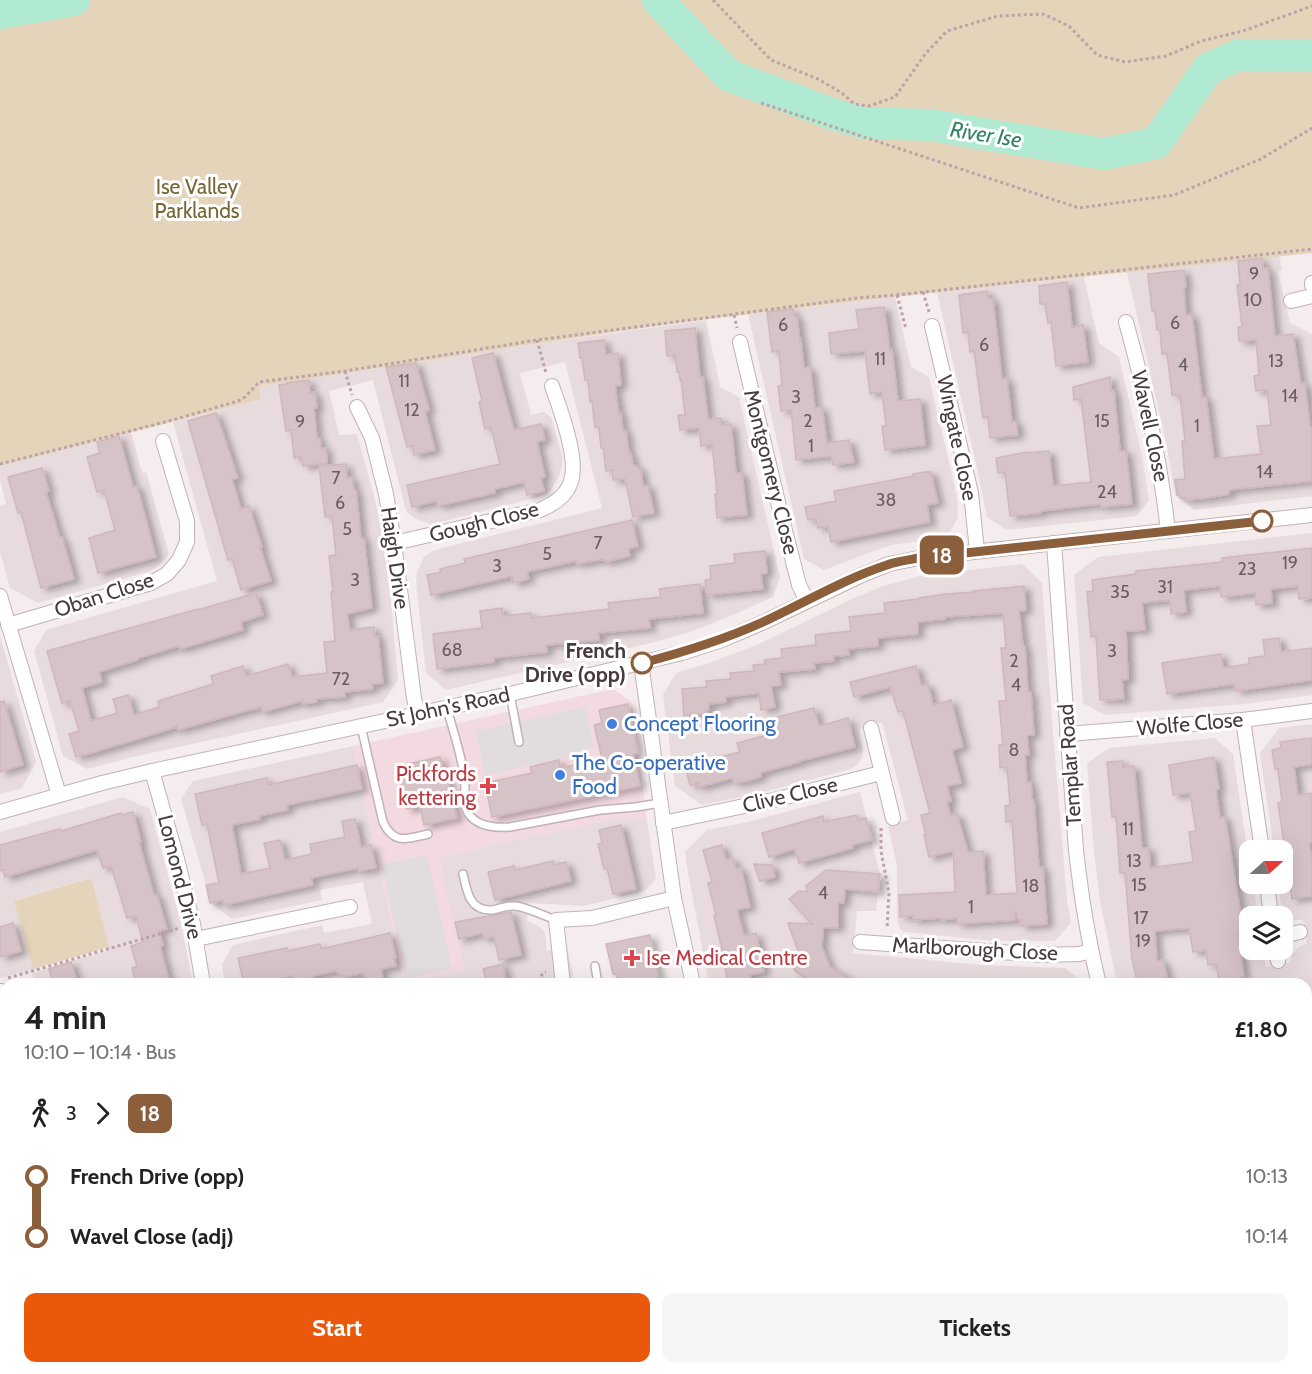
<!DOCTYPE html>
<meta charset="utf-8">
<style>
:root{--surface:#fff;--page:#f6f6f6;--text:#222;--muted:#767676;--accent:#ea580c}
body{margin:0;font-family:Cabin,sans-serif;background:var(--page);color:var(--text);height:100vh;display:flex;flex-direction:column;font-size:22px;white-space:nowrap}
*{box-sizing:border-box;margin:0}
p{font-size:20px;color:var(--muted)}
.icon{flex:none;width:33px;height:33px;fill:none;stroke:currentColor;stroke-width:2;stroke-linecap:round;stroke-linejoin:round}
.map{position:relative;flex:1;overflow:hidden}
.drawer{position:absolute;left:0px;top:978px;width:1312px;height:396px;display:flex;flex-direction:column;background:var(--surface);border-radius:18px 18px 0 0;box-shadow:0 6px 24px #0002}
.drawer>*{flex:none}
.badge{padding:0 12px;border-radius:9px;font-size:21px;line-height:39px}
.needle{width:39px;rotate:69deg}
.controls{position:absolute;left:1239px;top:840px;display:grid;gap:12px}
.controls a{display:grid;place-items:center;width:54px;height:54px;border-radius:12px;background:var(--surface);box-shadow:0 6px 24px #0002;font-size:30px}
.map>.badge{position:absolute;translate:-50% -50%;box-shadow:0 0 0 3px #fff}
.legs{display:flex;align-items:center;gap:9px;height:66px;padding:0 24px;font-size:20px}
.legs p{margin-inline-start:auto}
.headline{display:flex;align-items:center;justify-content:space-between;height:102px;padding:0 24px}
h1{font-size:33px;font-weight:700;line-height:45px}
.button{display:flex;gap:12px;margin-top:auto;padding:12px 24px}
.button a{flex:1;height:69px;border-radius:12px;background:var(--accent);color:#fff;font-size:24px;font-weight:700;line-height:69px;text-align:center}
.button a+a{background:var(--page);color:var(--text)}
ul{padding:0 24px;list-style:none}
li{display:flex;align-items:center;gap:21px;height:60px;font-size:22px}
li i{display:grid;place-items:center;width:9px;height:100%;margin:0 8px;background:currentColor}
li i::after{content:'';width:15px;height:15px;margin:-8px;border:4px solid;border-radius:50%;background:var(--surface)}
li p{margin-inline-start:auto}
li:first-child i{background:linear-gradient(#0000 50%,currentColor 0)}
li:last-child i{background:linear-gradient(currentColor 50%,#0000 0)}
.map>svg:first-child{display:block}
.residential{fill:#e8dbdd}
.commercial{fill:#f3dae0}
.education{fill:#ecd8da}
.green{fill:#e4d4ba}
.parking{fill:#e1dcdd}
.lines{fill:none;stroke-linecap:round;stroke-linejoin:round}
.river{stroke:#b0ead2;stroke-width:32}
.building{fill:#d5c3c7;stroke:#cfb7bc;stroke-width:1.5;filter:url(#shadow)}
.service-casing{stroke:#c2b2b5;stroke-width:10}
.minor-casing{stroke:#c2b2b5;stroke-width:16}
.path{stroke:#bfa2a7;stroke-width:3;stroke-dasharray:3 3;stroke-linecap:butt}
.service{stroke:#fff;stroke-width:7}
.minor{stroke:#fff;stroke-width:14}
.line-1-casing{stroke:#fff;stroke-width:14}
.line-1{stroke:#8b5e3c;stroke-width:9}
.stop-1-dot{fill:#fff;stroke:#8b5e3c;stroke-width:3}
.shop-dot{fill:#3f7fe0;stroke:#fff;stroke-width:2}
.health-dot{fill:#e0444e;stroke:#fff;stroke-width:2}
.labels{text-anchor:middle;stroke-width:6;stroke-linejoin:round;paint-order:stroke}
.number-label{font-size:18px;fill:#6b5c60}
.park-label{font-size:21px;fill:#756733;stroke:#fff}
.street-label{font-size:21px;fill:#483a3d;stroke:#fff}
.stop-label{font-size:21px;font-weight:bold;fill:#483a3d;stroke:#fff;text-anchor:end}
.shop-label{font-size:21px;fill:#366cbe;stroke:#fff;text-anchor:start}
.health-label{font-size:21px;fill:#be3a42;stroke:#fff;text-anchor:end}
.water-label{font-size:22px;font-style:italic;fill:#338463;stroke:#fff}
</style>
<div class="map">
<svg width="1312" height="1374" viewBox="0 0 1312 1374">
<defs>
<filter id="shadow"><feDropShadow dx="6" dy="3.5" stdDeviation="3" flood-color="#0004"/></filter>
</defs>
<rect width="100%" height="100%" fill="#f4eced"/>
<g class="residential">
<polygon points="1279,256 1282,270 1278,271 1290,323 1312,334 1312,496 1194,510 1175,495 1167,447 1127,272"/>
<polygon points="1084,277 1099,343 1119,357 1142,456 1149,500 1137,516 1006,530 987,517 977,468 937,292"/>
<polygon points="895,297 911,367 929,377 957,497 958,517 947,537 892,545 871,552 824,570 804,559 748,314"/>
<polygon points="706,320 720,387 739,397 780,578 773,597 735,614 690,632 655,642 446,690 426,673 416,582 417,572 424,557 431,552 442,548 602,508 565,362 520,373 531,415 544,412 551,417 562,456 562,467 558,478 551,490 542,496 433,524 424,522 412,517 406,511 373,380 329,391 339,435 357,434 374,496 382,533 391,602 398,680 383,702 133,757 87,769 63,756 34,651 46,630 217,581 173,422 261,399 259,386 543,343"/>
<polygon points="131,432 142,473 146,472 169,554 164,561 151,571 38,603 10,588 0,552 0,506 6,504 0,479 0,466"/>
<polygon points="1312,533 1312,695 1245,704 1105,715 1083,703 1074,575 1098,557"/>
<polygon points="1022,564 1042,583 1053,733 1067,900 1071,923 1055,941 995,941 904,932 900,929 897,918 897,865 888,826 908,820 882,722 859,729 863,749 862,757 858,764 851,769 760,793 702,805 675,786 663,695 676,673 712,662 759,644 854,598 883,586 924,575"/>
<polygon points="0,636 36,761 22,788 0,794"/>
<polygon points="1312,724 1312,1042 1307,1045 1306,984 1117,984 1100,901 1094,851 1087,763 1109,748 1215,738 1233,754 1249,862 1250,884 1253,884 1258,916 1250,916 1250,950 1263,950 1266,967 1290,963 1292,955 1297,949 1301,946 1307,944 1303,920 1292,920 1289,919 1282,912 1278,884 1282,884 1282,850 1274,850 1260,753 1279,728"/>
<polygon points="353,746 405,983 464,969 438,857 623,817 647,821 656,879 647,889 640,892 584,906 529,903 527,921 540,927 544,932 546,939 546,951 567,947 575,984 225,984 222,964 233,945 322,925 324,933 372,924 363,882 320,890 322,900 232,919 210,903 206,885 181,799 193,781"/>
<polygon points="860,792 880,874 876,911 857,911 853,953 981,965 1065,968 1082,982 1082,984 709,984 688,873 685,852 707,830 748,822"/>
<polygon points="123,797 150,809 180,920 193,984 35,984 32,973 109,950 90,878 14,901 33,969 0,978 0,832"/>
<polygon points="0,1031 6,1052 6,1089 0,1091"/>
<polygon points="0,1105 6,1128 6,1282 0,1284"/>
<polygon points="1312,1201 1312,1374 1298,1374 1299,1368 1306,1368 1306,1270"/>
<polygon points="6,1318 6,1368 205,1368 207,1374 0,1374 0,1320"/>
<polygon points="239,1368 292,1368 279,1374 242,1374 240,1373"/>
<polygon points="1069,1368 1270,1368 1269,1374 1071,1374"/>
</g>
<polygon class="commercial" points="613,689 632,702 647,821 623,817 439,857 464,969 405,983 353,746"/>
<polygon class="education" points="379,1368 1069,1368 1071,1374 366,1374"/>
<g class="green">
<path d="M0 0H1312V253C1110 274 909 294 708 319 558 339 409 364 259 386L261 399 0 466Z"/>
<polygon points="91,878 109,947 33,969 14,901"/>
</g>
<g class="parking">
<polygon points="585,707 594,748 573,753 574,756 485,775 476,731"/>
<polygon points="427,855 452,969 406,979 382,865"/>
<polygon points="468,1368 514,1368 517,1374 455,1374"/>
<polygon points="1013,1368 1064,1368 1066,1374 1015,1374"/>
</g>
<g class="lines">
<g class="river">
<polyline points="658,0 728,75 832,114 863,123 930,125 1104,154 1156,143 1208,69 1236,56 1312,55"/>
<polyline points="0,13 74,0"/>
</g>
</g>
<g class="building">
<polygon points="1262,258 1263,269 1268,268 1275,336 1293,334 1301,384 1305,383 1310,427 1312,427 1312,481 1229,490 1229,494 1206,498 1187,500 1186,498 1180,498 1179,494 1177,495 1175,480 1185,479 1182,441 1185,441 1180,395 1172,395 1167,353 1162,354 1160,330 1157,330 1155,311 1152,311 1148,274 1184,270 1186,287 1184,288 1186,315 1192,314 1202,398 1206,397 1214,459 1261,454 1257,426 1271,425 1267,390 1256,391 1254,376 1259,375 1256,340 1239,341 1238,327 1242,326 1237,285 1240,284 1238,261"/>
<polygon points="1067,282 1072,327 1083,325 1088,362 1056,366 1051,322 1048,323 1045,304 1040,304 1039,286"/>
<polygon points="987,291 988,299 993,299 1002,379 1007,378 1012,422 1016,421 1018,435 990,438 988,417 983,418 974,351 970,352 968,332 963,333 959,295"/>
<polygon points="884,307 890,351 892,350 898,401 920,399 925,445 885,450 882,426 886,426 882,392 870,394 865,351 831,354 829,333 859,329 856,310"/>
<polygon points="793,309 794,317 797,317 800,341 801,340 804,368 810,367 815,408 822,407 827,443 849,440 854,462 833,465 831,456 796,460 791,410 781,411 778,386 782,385 779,351 772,352 767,312"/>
<polygon points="695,328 700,377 703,377 708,419 721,418 721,425 731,424 736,473 742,473 747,515 717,518 715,494 717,494 712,444 701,446 699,428 680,430 678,415 685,415 681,379 680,380 679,372 677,372 675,355 667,356 665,331"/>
<polygon points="604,340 606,355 618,353 621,385 615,386 619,414 621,413 623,431 626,430 629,454 631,453 633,464 641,470 643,486 648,485 654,513 633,517 625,479 613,480 612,470 606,471 603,448 601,448 599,427 595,427 592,402 590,402 588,380 585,380 582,358 580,358 578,343"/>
<polygon points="493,353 514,430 541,424 545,440 537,442 545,477 541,478 544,491 527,495 524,482 495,489 495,493 438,506 436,501 412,507 407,485 500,464 491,427 485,429 479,402 482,401 472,358"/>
<polygon points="416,363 429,410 425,411 435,450 414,455 412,446 407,447 386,367"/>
<polygon points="1110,377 1111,390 1114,390 1120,451 1126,451 1132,504 1101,507 1100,504 1041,511 1041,513 1010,516 1005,472 998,473 996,458 1027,452 1028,453 1049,451 1053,486 1091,482 1082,407 1081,399 1074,400 1073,387"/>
<polygon points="309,380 310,393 315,392 317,408 314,408 317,439 320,438 321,448 326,448 327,463 303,466 301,457 294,458 291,430 286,431 279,385 287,384 287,383"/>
<polygon points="216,413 238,478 232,479 241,509 249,506 262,547 260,547 271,581 241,590 232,559 228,560 188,421"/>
<polygon points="119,436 133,487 137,486 156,557 98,573 89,538 115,530 104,490 97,492 87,457 100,453 97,442"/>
<polygon points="346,464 347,478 352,477 354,490 356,490 361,538 364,538 372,608 347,614 350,630 374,627 375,637 378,636 383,683 372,684 373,689 344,692 345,697 316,699 317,702 302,704 302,701 262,712 261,707 256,709 256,708 178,730 177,727 85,755 84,754 76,757 69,734 79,731 70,701 62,703 47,651 198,609 198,610 256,593 263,615 241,622 243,630 180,649 179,646 138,658 138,660 99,672 102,682 82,688 91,721 117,713 113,699 128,695 134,715 159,707 158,701 213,684 211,676 243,666 246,676 288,664 292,677 327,673 324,642 335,641 331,592 333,592 329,556 336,555 332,516 325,517 319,466"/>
<polygon points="42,468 49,491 46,492 60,538 62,537 74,579 41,588 21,512 18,513 8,477"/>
<polygon points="925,472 931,472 938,503 927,505 930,522 831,542 828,526 818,528 816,519 808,520 805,507 836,501 834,491 914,476 913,474"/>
<polygon points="632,520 638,546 628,549 630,556 605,562 604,559 577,564 576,561 527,572 529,579 513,583 512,576 431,595 427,575 441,572 440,569 465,563 464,559"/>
<polygon points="1312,548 1312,598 1299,599 1298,586 1271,589 1272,603 1256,605 1255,593 1221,597 1220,586 1184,590 1186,612 1171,614 1170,600 1142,603 1145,630 1126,631 1128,679 1122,680 1124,699 1100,700 1096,636 1091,637 1087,592 1093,591 1092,580 1136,574 1136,571 1222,562 1222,558"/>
<polygon points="765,551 767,573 761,574 763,589 707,595 705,580 711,579 710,566 735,563 734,554"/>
<polygon points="700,584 703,613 649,619 650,628 598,633 599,640 546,645 547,652 494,658 494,662 437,669 433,634 482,628 480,611 502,608 503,616 531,613 532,618 609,609 608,603 661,597 659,589"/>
<polygon points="1024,586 1026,610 1019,611 1023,646 1025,646 1028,692 1031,692 1034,735 1027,735 1029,755 1025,755 1027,782 1031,782 1032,800 1034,800 1039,868 1043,867 1047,924 1021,926 1020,920 1018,920 1015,911 1015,920 957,924 957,918 941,920 940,918 913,920 913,916 900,917 899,895 955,892 953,851 929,857 924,835 926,835 921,815 930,813 903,711 898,712 890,687 854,697 850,682 916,666 921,685 928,684 933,705 951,700 963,747 952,750 961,783 947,786 951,801 947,802 951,817 951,815 957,814 968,852 983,851 986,895 1017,893 1012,821 1006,822 1005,806 1010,805 1007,767 1000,768 999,745 1003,745 999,701 1006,701 1001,648 1006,648 1003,613 945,617 945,619 918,622 918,634 878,638 878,646 848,649 849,655 833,656 834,661 814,663 815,669 779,672 781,685 771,686 775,707 761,710 759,693 726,697 726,702 709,704 709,710 706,710 707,713 684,716 682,689 707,687 706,681 731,679 730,673 754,671 753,665 765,664 764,660 782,658 781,649 816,645 815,635 851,631 849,617 885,613 884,603 919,599 919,598 946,594 973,592 973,591"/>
<polygon points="1279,638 1281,652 1312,648 1312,680 1236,691 1234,684 1167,694 1162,663 1221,654 1223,668 1249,664 1249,658 1265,656 1263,640"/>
<polygon points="4,701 23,765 0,772 0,702"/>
<polygon points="628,704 638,753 633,754 640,786 492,817 485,783 532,773 530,767 559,760 560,768 602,759 594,725 602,723 599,710"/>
<polygon points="814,708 819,726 848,718 855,747 800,761 800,762 760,773 761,777 747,781 734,783 733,778 699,787 698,783 690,785 685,766 740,752 737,743 764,736 773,718"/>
<polygon points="1312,738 1312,764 1294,767 1298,795 1312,793 1312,843 1309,843 1312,860 1312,896 1292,899 1278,803 1282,802 1278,769 1275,769 1272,750 1281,748 1280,742"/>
<polygon points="440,757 444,776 447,776 457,818 424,825 420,806 407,809 398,771 408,769 407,764"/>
<polygon points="1214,757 1219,789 1216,790 1220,818 1225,817 1244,934 1238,935 1244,977 1240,977 1241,984 1224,984 1223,980 1219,981 1216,964 1208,965 1206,950 1193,952 1189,928 1155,931 1157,961 1163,960 1169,984 1146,984 1145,979 1137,981 1132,959 1125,873 1120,873 1116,817 1112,817 1107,762 1123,761 1123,767 1134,766 1142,848 1149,848 1150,868 1193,862 1189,832 1196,831 1190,793 1173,795 1169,765"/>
<polygon points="357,765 362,789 287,805 288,810 259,816 260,819 232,825 241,874 270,868 264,843 280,840 285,860 312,854 310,844 345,837 342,821 355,819 361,847 371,845 376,868 359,871 358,868 311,878 313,885 224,905 223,900 210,903 206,885 219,883 207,824 202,825 195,794 267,778 268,785"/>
<polygon points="133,812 141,842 139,842 154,895 157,895 167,929 159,931 163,945 160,946 170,984 136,984 132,968 137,966 131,946 143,942 136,916 127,918 111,866 103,868 97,850 5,877 3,870 0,871 0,845 60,829 61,831 121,813 122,815"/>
<polygon points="856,815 858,820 866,818 872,840 852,845 853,848 799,863 795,849 769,857 762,833 823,816 824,822"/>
<polygon points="621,825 636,889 613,894 607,868 604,869 598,844 602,843 599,830"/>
<polygon points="722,845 726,860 733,858 736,869 741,868 750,907 737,910 744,936 756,933 764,972 750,975 752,984 729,984 720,949 722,949 714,916 716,915 708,883 712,882 703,850"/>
<polygon points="553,861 554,865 566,862 571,881 495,900 488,872 514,866 515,870"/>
<polygon points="754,864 772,865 775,877 760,881"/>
<polygon points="826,870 880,874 878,892 845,889 844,903 838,902 838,928 823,928 822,947 830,967 859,984 816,984 795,971 791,962 801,959 788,923 812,924 789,899 799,891 807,892 806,886"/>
<polygon points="511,912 521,955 499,960 494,936 484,939 482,933 459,939 455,922"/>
<polygon points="13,923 21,951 0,957 0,927"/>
<polygon points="390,933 396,958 394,958 396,966 381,969 384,984 367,984 364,973 344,977 335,971 313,976 313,978 294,982 293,976 257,984 244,984 238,958 287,948 287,951 320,944 321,949"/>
<polygon points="650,935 660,984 618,984 616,974 613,974 606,944"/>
<polygon points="71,962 78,984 53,984 49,969"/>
<polygon points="503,964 507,984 487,984 483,969"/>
</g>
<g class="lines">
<g class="service-casing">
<g id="service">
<polyline points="510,694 519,742"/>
<path d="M447 708C453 732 464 761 465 785 465 794 463 805 468 813 477 827 495 828 510 827L600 810 636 807 660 803"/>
<path d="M361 726 383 822C394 845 406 839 428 834"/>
<path d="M463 874C467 891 469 911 492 910 500 909 507 905 515 906 527 907 544 916 556 920"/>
<polyline points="595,966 598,984"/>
<polyline points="493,1368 494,1371"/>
</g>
</g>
<g class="minor-casing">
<g id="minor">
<polyline points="1312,283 1312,285"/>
<polyline points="1291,301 1312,296"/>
<path d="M1126 322C1145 390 1160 460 1168 531"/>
<polyline points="932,326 971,493 977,551"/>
<polyline points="740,342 782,519 799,585 807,601"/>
<polyline points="357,407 372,438 386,494 394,543 414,698 417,714"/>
<path d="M394 543 540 510C577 495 577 471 568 436 564 419 558 403 552 386"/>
<path d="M1054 543 1076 850C1081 895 1088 940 1099 984"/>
<polyline points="0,596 59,795"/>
<polyline points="8,625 151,583 167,574 179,560 187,542 187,521 163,441"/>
<polyline points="641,663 674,898 693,984"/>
<polyline points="1243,720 1262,850"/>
<polyline points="871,728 893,818"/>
<polyline points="1067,734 1243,720 1312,711"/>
<polyline points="152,771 177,859 193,924 203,984"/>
<polyline points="0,812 102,783 152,771 510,694 682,653 722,640 764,622 862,575 889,564 919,558 1312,515"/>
<polyline points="663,823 778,799 881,773"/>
<polyline points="1267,884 1271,916"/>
<polyline points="1282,936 1300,932"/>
<polyline points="196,939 350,907"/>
<polyline points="860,942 1044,955 1079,954 1091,951"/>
<polyline points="1276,950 1278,961"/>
<polyline points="563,984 556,920 592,918 674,898"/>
<polyline points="0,992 1,991 6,1008"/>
<polyline points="1306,1063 1312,1061"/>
<polyline points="0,1300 6,1298"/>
<polyline points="219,1368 220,1374"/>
<polyline points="323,1374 335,1368"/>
<polyline points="1282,1374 1282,1368"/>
</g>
</g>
<g class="path">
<polyline points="713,0 771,60 818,79 842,93 854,104 869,106 895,97 926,53 947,31 998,16 1043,14 1069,26 1097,55 1125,62 1166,56 1201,41 1243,31 1312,6"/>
<polyline points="761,103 1079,208 1174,195 1261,159 1312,128"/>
<polyline points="923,292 929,312"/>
<polyline points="897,295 906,329"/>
<polyline points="734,315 737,328"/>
<polyline points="537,340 546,373"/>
<polyline points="345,371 352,395"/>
<polyline points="0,464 169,421 238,401 245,397 259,382 345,371 537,340 857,298 897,295 1312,249"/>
<polyline points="881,828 881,851 889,893 887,929"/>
<polyline points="8,978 180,928"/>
<polyline points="533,984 537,983 543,973 546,972"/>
<polyline points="2,1030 6,1029"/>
</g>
<use href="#service" class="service"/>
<use href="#minor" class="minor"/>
</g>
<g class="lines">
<g class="line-1-casing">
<path id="line-1" d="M642 663C684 652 723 640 763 622 804 603 844 579 887 565 897 561 908 560 919 558L1262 521"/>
</g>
<use href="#line-1" class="line-1"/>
</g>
<g class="stop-1-dot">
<circle cx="1262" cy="521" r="10"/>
<circle cx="642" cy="663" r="10"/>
</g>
<g class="shop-dot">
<circle cx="612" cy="724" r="6"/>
<circle cx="560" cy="775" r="6"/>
</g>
<g class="health-dot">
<path d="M485 777h6v6h6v6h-6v6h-6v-6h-6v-6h6z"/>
<path d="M629 949h6v6h6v6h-6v6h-6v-6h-6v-6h6z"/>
</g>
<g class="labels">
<g class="number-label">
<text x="1254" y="280">9</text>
<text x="1253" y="306">10</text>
<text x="1175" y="329">6</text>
<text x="783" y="331">6</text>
<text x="984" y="351">6</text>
<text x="880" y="365">11</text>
<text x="1276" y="367">13</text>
<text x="1183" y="371">4</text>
<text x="404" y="387">11</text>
<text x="1290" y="402">14</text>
<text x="796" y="403">3</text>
<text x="412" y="416">12</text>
<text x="808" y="427">2</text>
<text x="1102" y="427">15</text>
<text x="300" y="428">9</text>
<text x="1197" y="432">1</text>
<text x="811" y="452">1</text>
<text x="1265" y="478">14</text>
<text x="336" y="484">7</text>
<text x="1107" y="498">24</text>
<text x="886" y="506">38</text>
<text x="340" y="509">6</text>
<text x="347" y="535">5</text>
<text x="598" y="549">7</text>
<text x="547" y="560">5</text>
<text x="1290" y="569">19</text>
<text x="497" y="572">3</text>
<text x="1247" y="575">23</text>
<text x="355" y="586">3</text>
<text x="1165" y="593">31</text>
<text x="1120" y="598">35</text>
<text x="452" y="656">68</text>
<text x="1112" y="657">3</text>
<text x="1014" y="667">2</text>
<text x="341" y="685">72</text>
<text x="1016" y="691">4</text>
<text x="1014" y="756">8</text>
<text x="1128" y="835">11</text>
<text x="1134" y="867">13</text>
<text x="1139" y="891">15</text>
<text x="1031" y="892">18</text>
<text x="823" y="899">4</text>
<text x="971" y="913">1</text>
<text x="1141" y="924">17</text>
<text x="1143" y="947">19</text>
</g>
<g class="park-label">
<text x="197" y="194">Ise Valley<tspan x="197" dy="24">Parklands</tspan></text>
</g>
<g class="street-label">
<text transform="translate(1150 426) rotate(78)" y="7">Wavell Close</text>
<text transform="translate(957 438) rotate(78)" y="7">Wingate Close</text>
<text transform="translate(771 472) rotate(76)" y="7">Montgomery Close</text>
<text transform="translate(484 522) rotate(-14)" y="7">Gough Close</text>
<text transform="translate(395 558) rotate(82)" y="7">Haigh Drive</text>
<text transform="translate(104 595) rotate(-18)" y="7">Oban Close</text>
<text transform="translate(448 707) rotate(-12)" y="7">St John's Road</text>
<text transform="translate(1190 724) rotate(-5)" y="7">Wolfe Close</text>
<text transform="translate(1070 765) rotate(-94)" y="7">Templar Road</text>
<text transform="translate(790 795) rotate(-13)" y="7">Clive Close</text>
<text transform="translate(180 877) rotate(76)" y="7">Lomond Drive</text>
<text transform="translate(975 949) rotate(3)" y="7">Marlborough Close</text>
</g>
<g class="stop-label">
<text x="626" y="658">French<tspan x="626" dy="24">Drive (opp)</tspan></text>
</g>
<g class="shop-label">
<text x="624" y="731">Concept Flooring</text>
<text x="572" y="770">The Co-operative<tspan x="572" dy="24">Food</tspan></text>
</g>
<g class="health-label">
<text x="476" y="781">Pickfords<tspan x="476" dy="24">kettering</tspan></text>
<text x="646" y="965" text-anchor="start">Ise Medical Centre</text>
</g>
<g class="water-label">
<text transform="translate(986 134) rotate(9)" y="8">River Ise</text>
</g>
</g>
</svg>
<div class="controls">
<a><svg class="needle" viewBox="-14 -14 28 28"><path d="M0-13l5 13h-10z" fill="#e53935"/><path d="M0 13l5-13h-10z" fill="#767676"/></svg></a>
<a><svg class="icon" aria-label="layers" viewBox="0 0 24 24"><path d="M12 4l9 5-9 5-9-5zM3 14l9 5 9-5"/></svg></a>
</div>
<b class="badge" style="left:942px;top:555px;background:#8b5e3c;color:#fff">18</b>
<section class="drawer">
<div class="headline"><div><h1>4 min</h1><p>10:10 – 10:14 · Bus</p></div><b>£1.80</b></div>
<div class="legs"><svg class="icon" aria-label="walk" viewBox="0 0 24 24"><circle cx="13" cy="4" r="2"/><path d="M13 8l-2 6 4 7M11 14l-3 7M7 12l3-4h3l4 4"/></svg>3<svg class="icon" aria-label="forward" viewBox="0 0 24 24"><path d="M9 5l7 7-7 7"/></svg><b class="badge" style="background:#8b5e3c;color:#fff">18</b></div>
<ul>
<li><i style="color:#8b5e3c"></i><b>French Drive (opp)</b><p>10:13</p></li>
<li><i style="color:#8b5e3c"></i><b>Wavel Close (adj)</b><p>10:14</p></li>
</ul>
<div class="button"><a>Start</a><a>Tickets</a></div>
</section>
</div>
